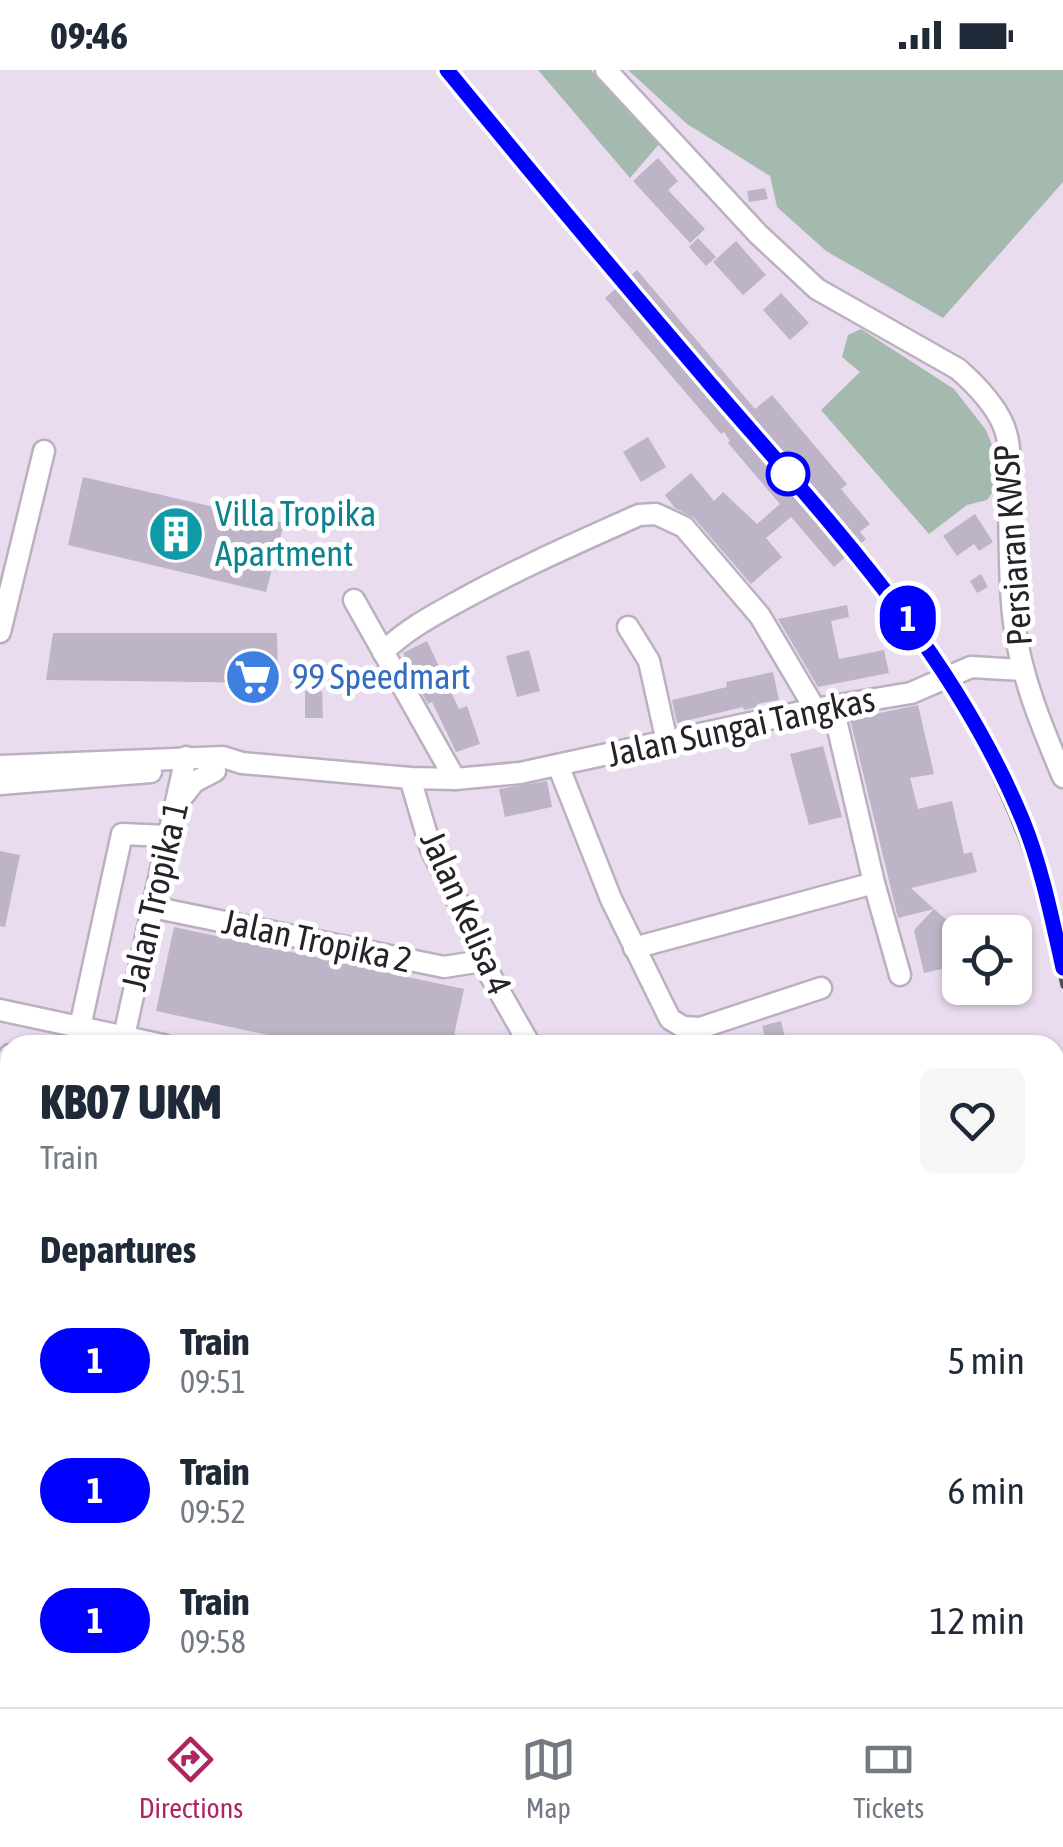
<!DOCTYPE html>
<style>
:root{--surface:#fff;--page:#f6f6f7;--text:#1f2937;--muted:#747a83;--line:#e0e1e3;--accent:#af2462}
body{margin:0;font-family:"Asap Condensed",sans-serif;background:var(--page);color:var(--text);height:100vh;display:flex;flex-direction:column;font-size:38px;white-space:nowrap}
*{box-sizing:border-box;margin:0}
p{font-size:32px;color:var(--muted)}
.icon{flex:none;width:55px;height:55px;fill:none;stroke:currentColor;stroke-width:2;stroke-linecap:round;stroke-linejoin:round}
.map{position:relative;flex:1;overflow:hidden}
.panel{position:absolute;left:0px;top:965px;width:1065px;height:672px;display:flex;flex-direction:column;background:var(--surface);border-radius:30px 30px 0 0;box-shadow:0 2px 8px #0004}
.panel>*{flex:none}
.badge{padding:0 20px;border-radius:32px;font-size:35px;line-height:65px}
.fabs{position:absolute;left:942px;top:845px;display:grid;gap:20px}
.fabs a{display:grid;place-items:center;width:90px;height:90px;border-radius:15px;background:var(--surface);box-shadow:0 2px 8px #0004;font-size:50px}
.map>.badge{position:absolute;translate:-50% -50%;box-shadow:0 0 0 5px #fff}
h2{padding:0 40px;font-size:38px;line-height:90px}
.round{display:grid;place-items:center;flex:none;width:105px;height:105px;border-radius:15px;background:var(--page)}
.summary{display:flex;align-items:center;justify-content:space-between;height:170px;padding:0 40px}
h1{font-size:48px;font-weight:800;line-height:75px}
ul{padding:0;list-style:none}
li{display:flex;align-items:center;gap:30px;height:130px;padding:0 40px}
li div{flex:1}
li b{display:block;font-size:38px}
li em{font-style:normal}
li .badge{min-width:110px;font-weight:700;text-align:center}
.status{display:flex;justify-content:space-between;align-items:center;height:70px;padding:0 50px;background:var(--surface);direction:ltr}
.status svg{height:28px;fill:currentColor}
.dock{display:flex;justify-content:space-around;align-items:center;height:140px;border-top:2px solid var(--line);background:var(--surface);font-size:28px;color:var(--muted)}
.dock a{display:grid;justify-items:center;gap:5px}
.dock .active{color:var(--accent)}
.map>svg:first-child{display:block}
.green{fill:#a4baae}
.building{fill:#beb4c7}
.lines{fill:none;stroke-linecap:round;stroke-linejoin:round}
.minor-casing{stroke:#bdafc2;stroke-width:25}
.minor{stroke:#fff;stroke-width:20}
.rail{stroke:#544d57;stroke-width:5}
.line-casing{stroke:#fff;stroke-width:22}
.line{stroke:#00f;stroke-width:15}
.stop-dot{fill:#fff;stroke:#00f;stroke-width:5}
.labels{text-anchor:middle;stroke-width:10;stroke-linejoin:round;paint-order:stroke}
.culture-label{font-size:35px;fill:#0d838f;stroke:#fff;text-anchor:start}
.street-label{font-size:35px;fill:#272229;stroke:#fff}
.shop-label{font-size:35px;fill:#366cbe;stroke:#fff;text-anchor:start}
</style>
<div class="status"><b>09:46</b><svg viewBox="0 0 49 12"><path d="M0 12V9h3v3zM5 12V6h3v6zM10 12V3h3v9zM15 12V0h3v12zM26 1h20v11H26zM47 4h2v5h-2z"/></svg></div>
<div class="map">
<svg width="1063" height="1637" viewBox="0 0 1063 1637">
<rect width="100%" height="100%" fill="#e9dcef"/>
<g class="green">
<polygon points="538,0 591,0 660,73 630,108"/>
<polygon points="628,0 1063,0 1063,112 943,248 826,181 777,137 770,106 687,54"/>
<polygon points="861,259 954,319 986,360 997,388 999,413 987,430 967,435 929,464 821,340 860,302 842,287 848,265"/>
</g>
<g class="building">
<polygon points="658,88 678,111 668,120 705,159 690,173 633,111"/>
<polygon points="765,118 768,129 749,132 747,121"/>
<polygon points="698,168 716,187 706,196 689,177"/>
<polygon points="736,171 766,205 743,225 713,192"/>
<polygon points="637,200 755,339 772,325 847,414 841,419 870,454 860,462 866,469 834,497 791,447 766,468 782,487 751,514 694,448 675,438 665,425 691,403 714,431 723,422 757,454 780,434 728,373 730,371 724,362 721,364 605,228"/>
<polygon points="781,223 809,253 790,270 763,240"/>
<polygon points="648,367 666,397 641,412 623,382"/>
<polygon points="83,407 284,453 266,522 68,475"/>
<polygon points="975,444 993,472 979,481 974,474 957,486 943,466"/>
<polygon points="981,504 988,517 977,523 970,511"/>
<polygon points="847,535 849,547 831,551 839,589 884,580 889,603 818,617 778,549"/>
<polygon points="53,563 277,563 278,613 46,610"/>
<polygon points="427,571 459,639 467,636 480,674 456,682 432,632 428,634 417,614 403,583"/>
<polygon points="529,580 540,621 517,627 506,586"/>
<polygon points="773,602 779,630 757,634 758,637 744,640 743,637 677,653 672,630 727,617 726,612"/>
<polygon points="305,621 322,621 323,648 305,648"/>
<polygon points="918,635 934,704 910,708 918,739 952,731 964,784 972,782 977,802 911,818 934,839 898,848 850,649"/>
<polygon points="823,676 842,747 809,755 790,684"/>
<polygon points="547,711 552,737 505,747 499,719"/>
<polygon points="0,781 20,785 5,857 0,856"/>
<polygon points="934,839 950,853 959,895 924,903 914,860"/>
<polygon points="174,857 464,919 452,975 314,975 156,941"/>
<polygon points="781,951 787,975 767,975 762,956"/>
</g>
<g class="lines">
<g class="minor-casing">
<g id="minor">
<path d="M606 0 758 164 817 219 958 299C975 314 992 331 1002 352 1014 377 1009 410 1009 436 1010 475 1009 514 1014 553 1021 607 1042 657 1063 707"/>
<polyline points="354,530 455,709"/>
<polyline points="628,557 649,591 667,672"/>
<polyline points="0,562 44,381"/>
<path d="M383 582C407 559 432 546 461 530 519 498 579 472 639 445L656 444 684 457 760 546 815 639"/>
<polyline points="833,637 874,813 900,905"/>
<polyline points="558,695 611,829 670,949 683,957 700,958 821,918"/>
<polyline points="0,696 223,687 242,693 410,708 455,709 520,703 815,639 911,623 971,597 1023,600"/>
<polyline points="410,708 431,779 464,844 482,891 530,975"/>
<polyline points="0,714 151,702"/>
<polyline points="179,731 194,712 215,701"/>
<polyline points="152,837 444,897 482,891"/>
<polyline points="634,878 874,813"/>
<polyline points="0,940 163,975"/>
<polyline points="80,957 122,764 167,766"/>
<polyline points="124,966 186,687"/>
<polyline points="0,1026 10,985"/>
<polyline points="0,1235 10,1237"/>
<polyline points="2,1480 10,1451"/>
<polyline points="177,1628 190,1637"/>
<polyline points="344,1637 351,1628"/>
<polyline points="732,1637 740,1628"/>
</g>
</g>
<use href="#minor" class="minor"/>
<g class="rail">
<path d="M440 0C522 99 603 199 687 297 756 376 831 454 893 539 975 650 1037 780 1063 916"/>
<polyline points="1055,1286 1063,1250"/>
<polyline points="885,1637 893,1628"/>
</g>
</g>
<g class="lines">
<g class="line-casing">
<path id="line" d="M447 0C534 106 622 211 711 315 829 452 953 581 1023 751 1042 798 1052 849 1063 898"/>
</g>
<use href="#line" class="line"/>
</g>
<defs>
<g id="building-disc" transform="scale(2.875)"><circle r="9.5" fill="#0f9aa8" stroke="#fff"/><path d="M-4-6H4V6H1V3H-1V6H-4ZM-2.5-4.3h1.7v1.8h-1.7ZM.8-4.3h1.7v1.8H.8ZM-2.5-1h1.7V.8h-1.7ZM.8-1h1.7V.8H.8Z" fill="#fff"/></g>
<g id="supermarket-disc" transform="scale(2.875)"><circle r="9.5" fill="#3f7fe0" stroke="#fff"/><path d="M-6-5.5h2.5l.6 2H6L4.5 2H-2.5L-4.4-4H-6ZM-1.5 3.2a1.3 1.3 0 1 0 .1 0ZM3 3.2a1.3 1.3 0 1 0 .1 0Z" fill="#fff"/></g>
</defs>
<g fill-rule="evenodd">
<use href="#building-disc" x="176" y="464"/>
<use href="#supermarket-disc" x="253" y="607"/>
</g>
<circle class="stop-dot" cx="788" cy="404" r="20"/>
<g class="labels">
<g class="culture-label">
<text x="215" y="456">Villa Tropika<tspan x="215" dy="40">Apartment</tspan></text>
</g>
<g class="street-label">
<text transform="translate(1013 475) rotate(-94)" y="12">Persiaran KWSP</text>
<text transform="translate(741 657) rotate(-12)" y="12">Jalan Sungai Tangkas</text>
<text transform="translate(155 826) rotate(-77)" y="12">Jalan Tropika 1</text>
<text transform="translate(466 843) rotate(66)" y="12">Jalan Kelisa 4</text>
<text transform="translate(317 871) rotate(12)" y="12">Jalan Tropika 2</text>
</g>
<g class="shop-label">
<text x="292" y="619">99 Speedmart</text>
</g>
</g>
</svg>
<div class="fabs">
<a><svg class="icon" aria-label="locate" viewBox="0 0 24 24"><circle cx="12" cy="12" r="6"/><path d="M12 2v4M12 18v4M2 12h4M18 12h4"/></svg></a>
</div>
<b class="badge" style="left:908px;top:548px;background:#00f;color:#fff">1</b>
<section class="panel">
<div class="summary"><div><h1>KB07 UKM</h1><p>Train</p></div><a class="round"><svg class="icon" aria-label="heart" viewBox="0 0 24 24"><path d="M12 20l-8-8c-3-5 5-10 8-4 3-6 11-1 8 4z"/></svg></a></div>
<h2>Departures</h2>
<ul>
<li><span class="badge" style="background:#00f;color:#fff">1</span><div><b>Train</b><p>09:51</p></div><em>5 min</em></li>
<li><span class="badge" style="background:#00f;color:#fff">1</span><div><b>Train</b><p>09:52</p></div><em>6 min</em></li>
<li><span class="badge" style="background:#00f;color:#fff">1</span><div><b>Train</b><p>09:58</p></div><em>12 min</em></li>
</ul>
</section>
</div>
<nav class="dock">
<a class="active"><svg class="icon" aria-label="directions" viewBox="0 0 24 24"><path d="M12 3l9 9-9 9-9-9zM9 14v-3h6M13 9l2 2-2 2"/></svg>Directions</a>
<a><svg class="icon" aria-label="map" viewBox="0 0 24 24"><path d="M3 6l6-2 6 2 6-2v14l-6 2-6-2-6 2zM9 4v14M15 6v14"/></svg>Map</a>
<a><svg class="icon" aria-label="tickets" viewBox="0 0 24 24"><path d="M3 7h18v10H3zM15 7v10"/></svg>Tickets</a>
</nav>
